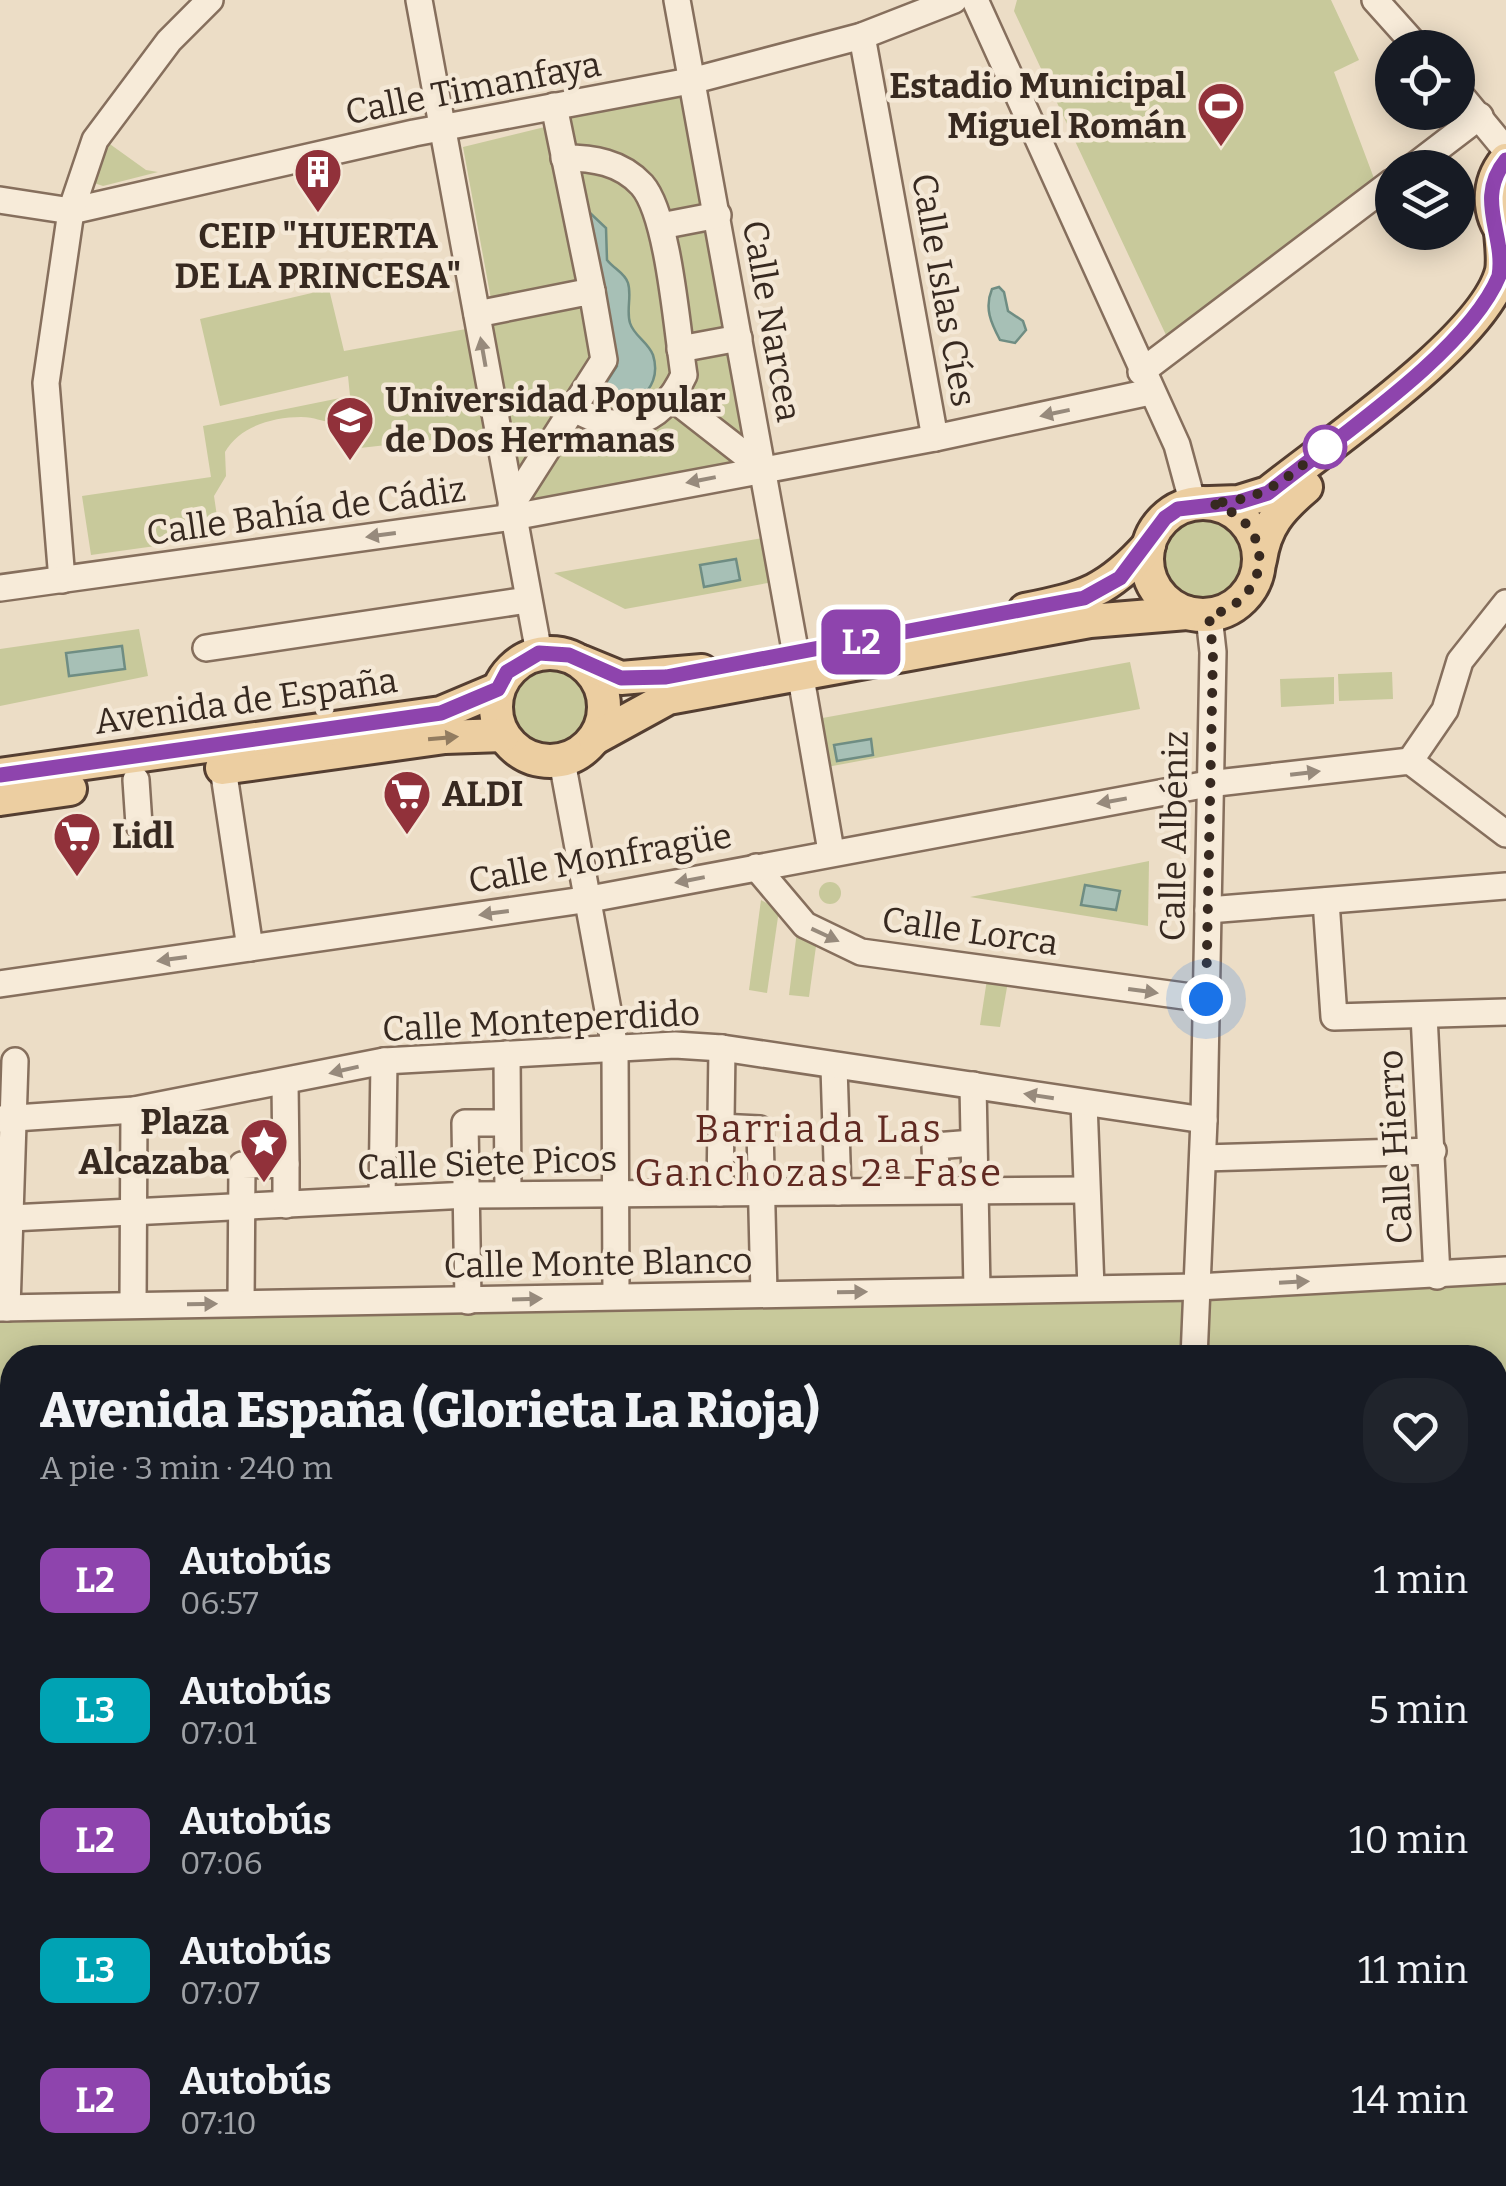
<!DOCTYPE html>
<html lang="es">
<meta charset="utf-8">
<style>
:root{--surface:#171b24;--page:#20242c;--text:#f1f3f6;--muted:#9ea1a6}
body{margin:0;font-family:Bitter,serif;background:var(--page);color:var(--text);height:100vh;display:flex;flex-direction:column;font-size:38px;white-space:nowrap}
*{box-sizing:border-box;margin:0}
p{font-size:32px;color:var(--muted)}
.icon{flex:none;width:55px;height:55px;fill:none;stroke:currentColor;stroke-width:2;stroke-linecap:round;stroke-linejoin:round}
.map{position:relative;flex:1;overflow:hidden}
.details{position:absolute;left:0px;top:1345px;width:1508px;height:842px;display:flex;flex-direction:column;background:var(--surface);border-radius:40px 40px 0 0;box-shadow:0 5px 25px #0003}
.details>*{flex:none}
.badge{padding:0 20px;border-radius:15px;font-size:35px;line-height:65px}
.fabs{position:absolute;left:1375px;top:30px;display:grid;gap:20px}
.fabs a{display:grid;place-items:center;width:100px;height:100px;border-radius:50%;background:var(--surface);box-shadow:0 5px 25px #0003;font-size:50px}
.you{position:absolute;width:50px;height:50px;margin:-25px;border:8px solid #fff;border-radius:50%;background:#1a73e8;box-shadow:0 0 0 15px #1a73e833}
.map>.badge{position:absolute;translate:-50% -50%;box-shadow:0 0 0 5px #fff}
.round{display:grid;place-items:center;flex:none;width:105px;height:105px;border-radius:40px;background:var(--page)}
.headline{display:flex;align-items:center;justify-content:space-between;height:170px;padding:0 40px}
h1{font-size:48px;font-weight:800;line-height:75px}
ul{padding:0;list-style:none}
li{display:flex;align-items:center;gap:30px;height:130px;padding:0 40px}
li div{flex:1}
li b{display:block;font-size:38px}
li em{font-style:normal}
li .badge{min-width:110px;font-weight:700;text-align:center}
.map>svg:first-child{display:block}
.green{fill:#c8c99b}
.water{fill:#a7c0b6;stroke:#6f8d83;stroke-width:2.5}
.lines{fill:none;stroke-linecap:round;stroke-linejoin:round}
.minor-casing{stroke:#866f5d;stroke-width:30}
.major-casing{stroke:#543e31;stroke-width:38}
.minor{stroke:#f7ebd9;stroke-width:25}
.major{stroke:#eccea1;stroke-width:32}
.oneway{fill:#978a7c}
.oneway2{fill:#927c60}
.line-casing{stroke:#fff;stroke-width:22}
.line{stroke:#8e44ad;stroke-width:15}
.walk{stroke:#372920;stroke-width:10;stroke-dasharray:0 18}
.stop-dot{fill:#fff;stroke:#8e44ad;stroke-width:5}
.labels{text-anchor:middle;stroke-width:9;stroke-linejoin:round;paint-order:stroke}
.poi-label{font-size:35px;font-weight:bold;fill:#372920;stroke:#f4e8d6;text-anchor:start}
.street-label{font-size:35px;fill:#372920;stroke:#f4e8d6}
.neighbourhood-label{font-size:38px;letter-spacing:2.5px;fill:#612a22;stroke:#f4e8d6}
</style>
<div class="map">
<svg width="1506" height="2186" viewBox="0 0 1506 2186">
<rect width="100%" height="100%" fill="#ecddc6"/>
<g class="green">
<polygon points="1017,0 1331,0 1359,60 1334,72 1375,181 1166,335 1014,11"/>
<polygon points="695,80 762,468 511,506 477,314 493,310 463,147 557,124 554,106"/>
<polygon points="107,142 146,170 158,172 103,186 91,182"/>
<path d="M329 289 344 351 466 329 485 434 360 448 353 413C326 430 325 417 301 417 272 417 239 427 225 452L226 476 214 496 220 537 91 555 82 496 211 477 203 426 350 396 348 376 220 406 200 319Z"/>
<circle cx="1200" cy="562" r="44"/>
<polygon points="763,538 773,582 625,609 554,573"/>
<polygon points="139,629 148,676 0,706 0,649"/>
<polygon points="1130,662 1140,709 827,767 817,719"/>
<circle cx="550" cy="708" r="44"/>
<polygon points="1392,672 1393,699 1339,701 1338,674"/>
<polygon points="1334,677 1334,704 1281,707 1280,679"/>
<polygon points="1149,861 1148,926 970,897"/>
<circle cx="830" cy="893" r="11"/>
<polygon points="761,900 779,910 767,993 749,990"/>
<polygon points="798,923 817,939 809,997 789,995"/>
<polygon points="988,973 1009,976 1000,1027 980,1025"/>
<polygon points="1506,1270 1506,1778 1495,1782 1495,1358 12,1358 12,2175 579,2175 563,2186 0,2186 0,1308"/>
</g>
<g class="water">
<path d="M589 212 606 228 607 260C614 269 625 273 628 283 632 296 626 310 630 323 634 336 648 342 653 355 665 393 624 416 595 400L617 366Z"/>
<path d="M999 287 1004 292 1008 311 1023 321 1026 330 1015 343 1000 340C991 323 984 308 992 289Z"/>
<polygon points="736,559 740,580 704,587 700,565"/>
<polygon points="122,646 125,669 69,676 66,653"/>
<polygon points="871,739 873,755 837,761 834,745"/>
<polygon points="1085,885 1120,891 1116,910 1081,905"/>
</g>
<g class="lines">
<g class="minor-casing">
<g id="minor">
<polyline points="419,0 539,653"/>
<polyline points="677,0 796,655"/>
<polyline points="975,0 1177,445 1193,504"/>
<polyline points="1375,0 1418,48"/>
<polyline points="862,36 935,438"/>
<polyline points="1458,92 1506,150"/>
<polyline points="554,106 592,291"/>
<path d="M564 158C593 158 621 162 642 185 669 216 677 331 684 375 660 427 620 436 573 408"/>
<polyline points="1412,168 1480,116"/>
<polyline points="0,200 71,211 414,133 695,80 862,36 954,0"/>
<polyline points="661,226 718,215"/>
<polyline points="477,314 592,291 604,360 511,506"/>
<polyline points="680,349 739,338"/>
<polyline points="1141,372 1392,182"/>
<polyline points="671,397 762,468"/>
<polyline points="62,580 46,383 71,211 95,140 169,41 210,0"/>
<polyline points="0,588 513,517 935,438 1150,392"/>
<polyline points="206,648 528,600"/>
<polyline points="800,672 831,851"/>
<polyline points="562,761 615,1048 616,1296"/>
<polyline points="1410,761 1445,710 1460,661 1506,603"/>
<polyline points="223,768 250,948"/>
<polyline points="136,780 139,825"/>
<polyline points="756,867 805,925 861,952 1206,999"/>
<polyline points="1326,901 1334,1017 1506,1012"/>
<polyline points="1208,910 1506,886"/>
<polyline points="0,984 590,899 1208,784 1410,761 1506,834"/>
<polyline points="1424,1015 1437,1276"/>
<polyline points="507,1054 508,1194"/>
<polyline points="834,1067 838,1192"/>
<polyline points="285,1083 286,1164"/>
<polyline points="973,1085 977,1290"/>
<polyline points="1084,1103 1091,1288"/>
<polyline points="0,1119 134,1110 384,1061 675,1045 722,1048 1204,1120"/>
<polyline points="719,1127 760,1129 764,1294"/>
<polyline points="1203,1158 1433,1151"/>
<polyline points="937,1190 935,1146 973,1143"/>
<polyline points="720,1193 722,1048"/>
<polyline points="382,1199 384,1061"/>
<polyline points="11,1218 468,1195 1086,1190"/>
<polyline points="468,1301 465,1123 507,1123"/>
<polyline points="241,1303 242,1165 286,1164 286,1205"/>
<polyline points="133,1305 134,1110"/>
<polyline points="0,1308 1197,1287 1506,1270"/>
<polyline points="7,1308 15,1061"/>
<polyline points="1194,1358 1204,1120 1213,652 1209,616"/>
</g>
</g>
<g class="major-casing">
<g id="major">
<path d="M1506 160C1487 183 1487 214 1506 237"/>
<path d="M1210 503 1239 502 1268 493C1326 446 1485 339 1502 271 1504 260 1502 244 1501 232"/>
<circle cx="1203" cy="559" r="56"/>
<path d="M1260 560C1265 526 1280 509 1306 487"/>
<path d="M1025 610C1085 598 1108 591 1149 545"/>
<circle cx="550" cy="707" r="54"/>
<polyline points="582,662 621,678 702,671"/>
<polyline points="595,738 668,698 1090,621 1187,613"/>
<polyline points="222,768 445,737 503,735"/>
<polyline points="0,775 441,713 498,689"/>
<polyline points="0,799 70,789"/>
<polyline points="1495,1807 1506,1805"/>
<polyline points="1495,1831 1506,1829"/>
<polyline points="598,2186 616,2175"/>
<polyline points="647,2186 665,2175"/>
</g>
</g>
<use href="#minor" class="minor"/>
<use href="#major" class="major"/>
</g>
<defs><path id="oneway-solid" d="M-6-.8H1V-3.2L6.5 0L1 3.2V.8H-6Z" transform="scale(2.5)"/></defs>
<g class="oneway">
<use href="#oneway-solid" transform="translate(483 352) rotate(-100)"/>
<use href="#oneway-solid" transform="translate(1055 413) rotate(168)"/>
<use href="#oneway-solid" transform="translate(701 480) rotate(169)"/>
<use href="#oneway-solid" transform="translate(381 535) rotate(172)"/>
<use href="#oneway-solid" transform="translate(1305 773) rotate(-7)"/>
<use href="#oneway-solid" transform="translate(1112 801) rotate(170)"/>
<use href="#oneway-solid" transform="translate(690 880) rotate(169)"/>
<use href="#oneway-solid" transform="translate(494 913) rotate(172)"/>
<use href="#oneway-solid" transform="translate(825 935) rotate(25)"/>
<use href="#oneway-solid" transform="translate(172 959) rotate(172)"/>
<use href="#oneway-solid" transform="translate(1143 991) rotate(8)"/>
<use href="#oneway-solid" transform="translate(344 1070) rotate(167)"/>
<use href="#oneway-solid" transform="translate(1039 1096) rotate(-171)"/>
<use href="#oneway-solid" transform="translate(1294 1282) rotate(-3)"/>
<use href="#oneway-solid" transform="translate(852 1292) rotate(-1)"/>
<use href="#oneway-solid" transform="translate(527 1299) rotate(-2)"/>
<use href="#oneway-solid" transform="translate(202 1304) rotate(-1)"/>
</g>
<use class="oneway2" href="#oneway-solid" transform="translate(443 738) rotate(-5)"/>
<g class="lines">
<g class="line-casing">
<path id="line" d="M0 775 441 713 498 689 507 672 539 653 569 655 621 678 666 677 1084 598 1120 578 1165 518 1178 509 1239 502 1268 493C1335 439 1468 351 1499 276 1506 235 1474 199 1506 160"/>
</g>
<use href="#line" class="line"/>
<path class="walk" d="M1206 999 1213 652 1209 616C1275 598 1277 521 1210 503 1267 501 1287 477 1330 443L1325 447"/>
</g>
<defs>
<g id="stadium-pin" transform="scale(2.5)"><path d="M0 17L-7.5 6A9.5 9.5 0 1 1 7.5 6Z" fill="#91313a" stroke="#f4e8d6"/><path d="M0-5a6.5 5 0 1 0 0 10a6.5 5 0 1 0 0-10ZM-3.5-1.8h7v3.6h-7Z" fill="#fff"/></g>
<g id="building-pin" transform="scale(2.5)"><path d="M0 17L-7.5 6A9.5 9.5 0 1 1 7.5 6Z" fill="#91313a" stroke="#f4e8d6"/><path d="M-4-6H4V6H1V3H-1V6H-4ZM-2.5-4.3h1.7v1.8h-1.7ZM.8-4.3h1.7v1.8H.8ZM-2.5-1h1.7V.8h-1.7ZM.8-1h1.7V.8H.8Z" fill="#fff"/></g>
<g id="university-pin" transform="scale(2.5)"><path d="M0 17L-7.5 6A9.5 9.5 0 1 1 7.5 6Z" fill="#91313a" stroke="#f4e8d6"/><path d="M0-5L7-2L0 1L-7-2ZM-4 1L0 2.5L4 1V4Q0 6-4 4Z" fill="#fff"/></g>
<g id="supermarket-pin" transform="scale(2.5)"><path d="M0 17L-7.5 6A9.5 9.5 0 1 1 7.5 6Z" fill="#91313a" stroke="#f4e8d6"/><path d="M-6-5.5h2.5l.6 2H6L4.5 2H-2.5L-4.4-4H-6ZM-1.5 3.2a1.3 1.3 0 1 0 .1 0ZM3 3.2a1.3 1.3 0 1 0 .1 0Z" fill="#fff"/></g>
<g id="sight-pin" transform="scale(2.5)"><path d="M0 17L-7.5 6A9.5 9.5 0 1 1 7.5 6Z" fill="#91313a" stroke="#f4e8d6"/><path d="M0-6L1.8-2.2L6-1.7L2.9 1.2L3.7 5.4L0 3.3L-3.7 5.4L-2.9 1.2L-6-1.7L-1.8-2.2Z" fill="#fff"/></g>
</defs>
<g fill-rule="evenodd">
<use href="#stadium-pin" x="1221" y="106"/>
<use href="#building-pin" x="318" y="172"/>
<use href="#university-pin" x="350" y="420"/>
<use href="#supermarket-pin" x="407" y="794"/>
<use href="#supermarket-pin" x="77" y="836"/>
<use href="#sight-pin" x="264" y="1142"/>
</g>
<circle class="stop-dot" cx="1325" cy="447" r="20"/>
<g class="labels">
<g class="poi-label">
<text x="1186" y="98" text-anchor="end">Estadio Municipal<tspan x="1186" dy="40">Miguel Román</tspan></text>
<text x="318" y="248" text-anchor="middle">CEIP "HUERTA<tspan x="318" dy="40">DE LA PRINCESA"</tspan></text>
<text x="385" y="412">Universidad Popular<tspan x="385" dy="40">de Dos Hermanas</tspan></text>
<text x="442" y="806">ALDI</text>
<text x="112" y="848">Lidl</text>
<text x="229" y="1134" text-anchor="end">Plaza<tspan x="229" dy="40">Alcazaba</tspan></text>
</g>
<g class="street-label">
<text transform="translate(473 88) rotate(-11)" y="12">Calle Timanfaya</text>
<text transform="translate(944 290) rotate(80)" y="12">Calle Islas Cíes</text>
<text transform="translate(772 321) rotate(80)" y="12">Calle Narcea</text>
<text transform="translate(306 511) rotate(-8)" y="12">Calle Bahía de Cádiz</text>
<text transform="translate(246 701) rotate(-8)" y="12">Avenida de España</text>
<text transform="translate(1174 836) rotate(-89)" y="12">Calle Albéniz</text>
<text transform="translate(600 858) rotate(-10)" y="12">Calle Monfragüe</text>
<text transform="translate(970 931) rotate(8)" y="12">Calle Lorca</text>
<text transform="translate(541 1021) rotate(-3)" y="12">Calle Monteperdido</text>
<text transform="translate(1395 1147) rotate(-93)" y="12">Calle Hierro</text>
<text transform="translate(487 1163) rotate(-2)" y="12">Calle Siete Picos</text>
<text transform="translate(598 1263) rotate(-1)" y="12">Calle Monte Blanco</text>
</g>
<g class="neighbourhood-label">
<text x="819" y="1142">Barriada Las<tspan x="819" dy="44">Ganchozas 2ª Fase</tspan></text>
</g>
</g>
</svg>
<div class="fabs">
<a><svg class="icon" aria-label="locate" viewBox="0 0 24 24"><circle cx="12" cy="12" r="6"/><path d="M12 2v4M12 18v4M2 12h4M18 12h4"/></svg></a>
<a><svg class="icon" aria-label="layers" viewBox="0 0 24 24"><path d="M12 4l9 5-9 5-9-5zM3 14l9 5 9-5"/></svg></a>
</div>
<div class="you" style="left:1206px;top:999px"></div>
<b class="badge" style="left:861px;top:642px;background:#8e44ad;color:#fff">L2</b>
<section class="details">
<div class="headline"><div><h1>Avenida España (Glorieta La Rioja)</h1><p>A pie · 3 min · 240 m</p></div><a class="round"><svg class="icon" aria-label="heart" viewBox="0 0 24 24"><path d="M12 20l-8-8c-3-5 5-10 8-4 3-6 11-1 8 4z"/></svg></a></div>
<ul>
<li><span class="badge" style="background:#8e44ad;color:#fff">L2</span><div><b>Autobús</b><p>06:57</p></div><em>1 min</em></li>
<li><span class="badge" style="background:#00a3b4;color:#fff">L3</span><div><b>Autobús</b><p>07:01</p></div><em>5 min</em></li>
<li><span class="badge" style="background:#8e44ad;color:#fff">L2</span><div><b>Autobús</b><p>07:06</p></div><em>10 min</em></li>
<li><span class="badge" style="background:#00a3b4;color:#fff">L3</span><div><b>Autobús</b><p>07:07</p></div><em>11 min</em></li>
<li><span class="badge" style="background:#8e44ad;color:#fff">L2</span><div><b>Autobús</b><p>07:10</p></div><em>14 min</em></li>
</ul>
</section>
</div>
